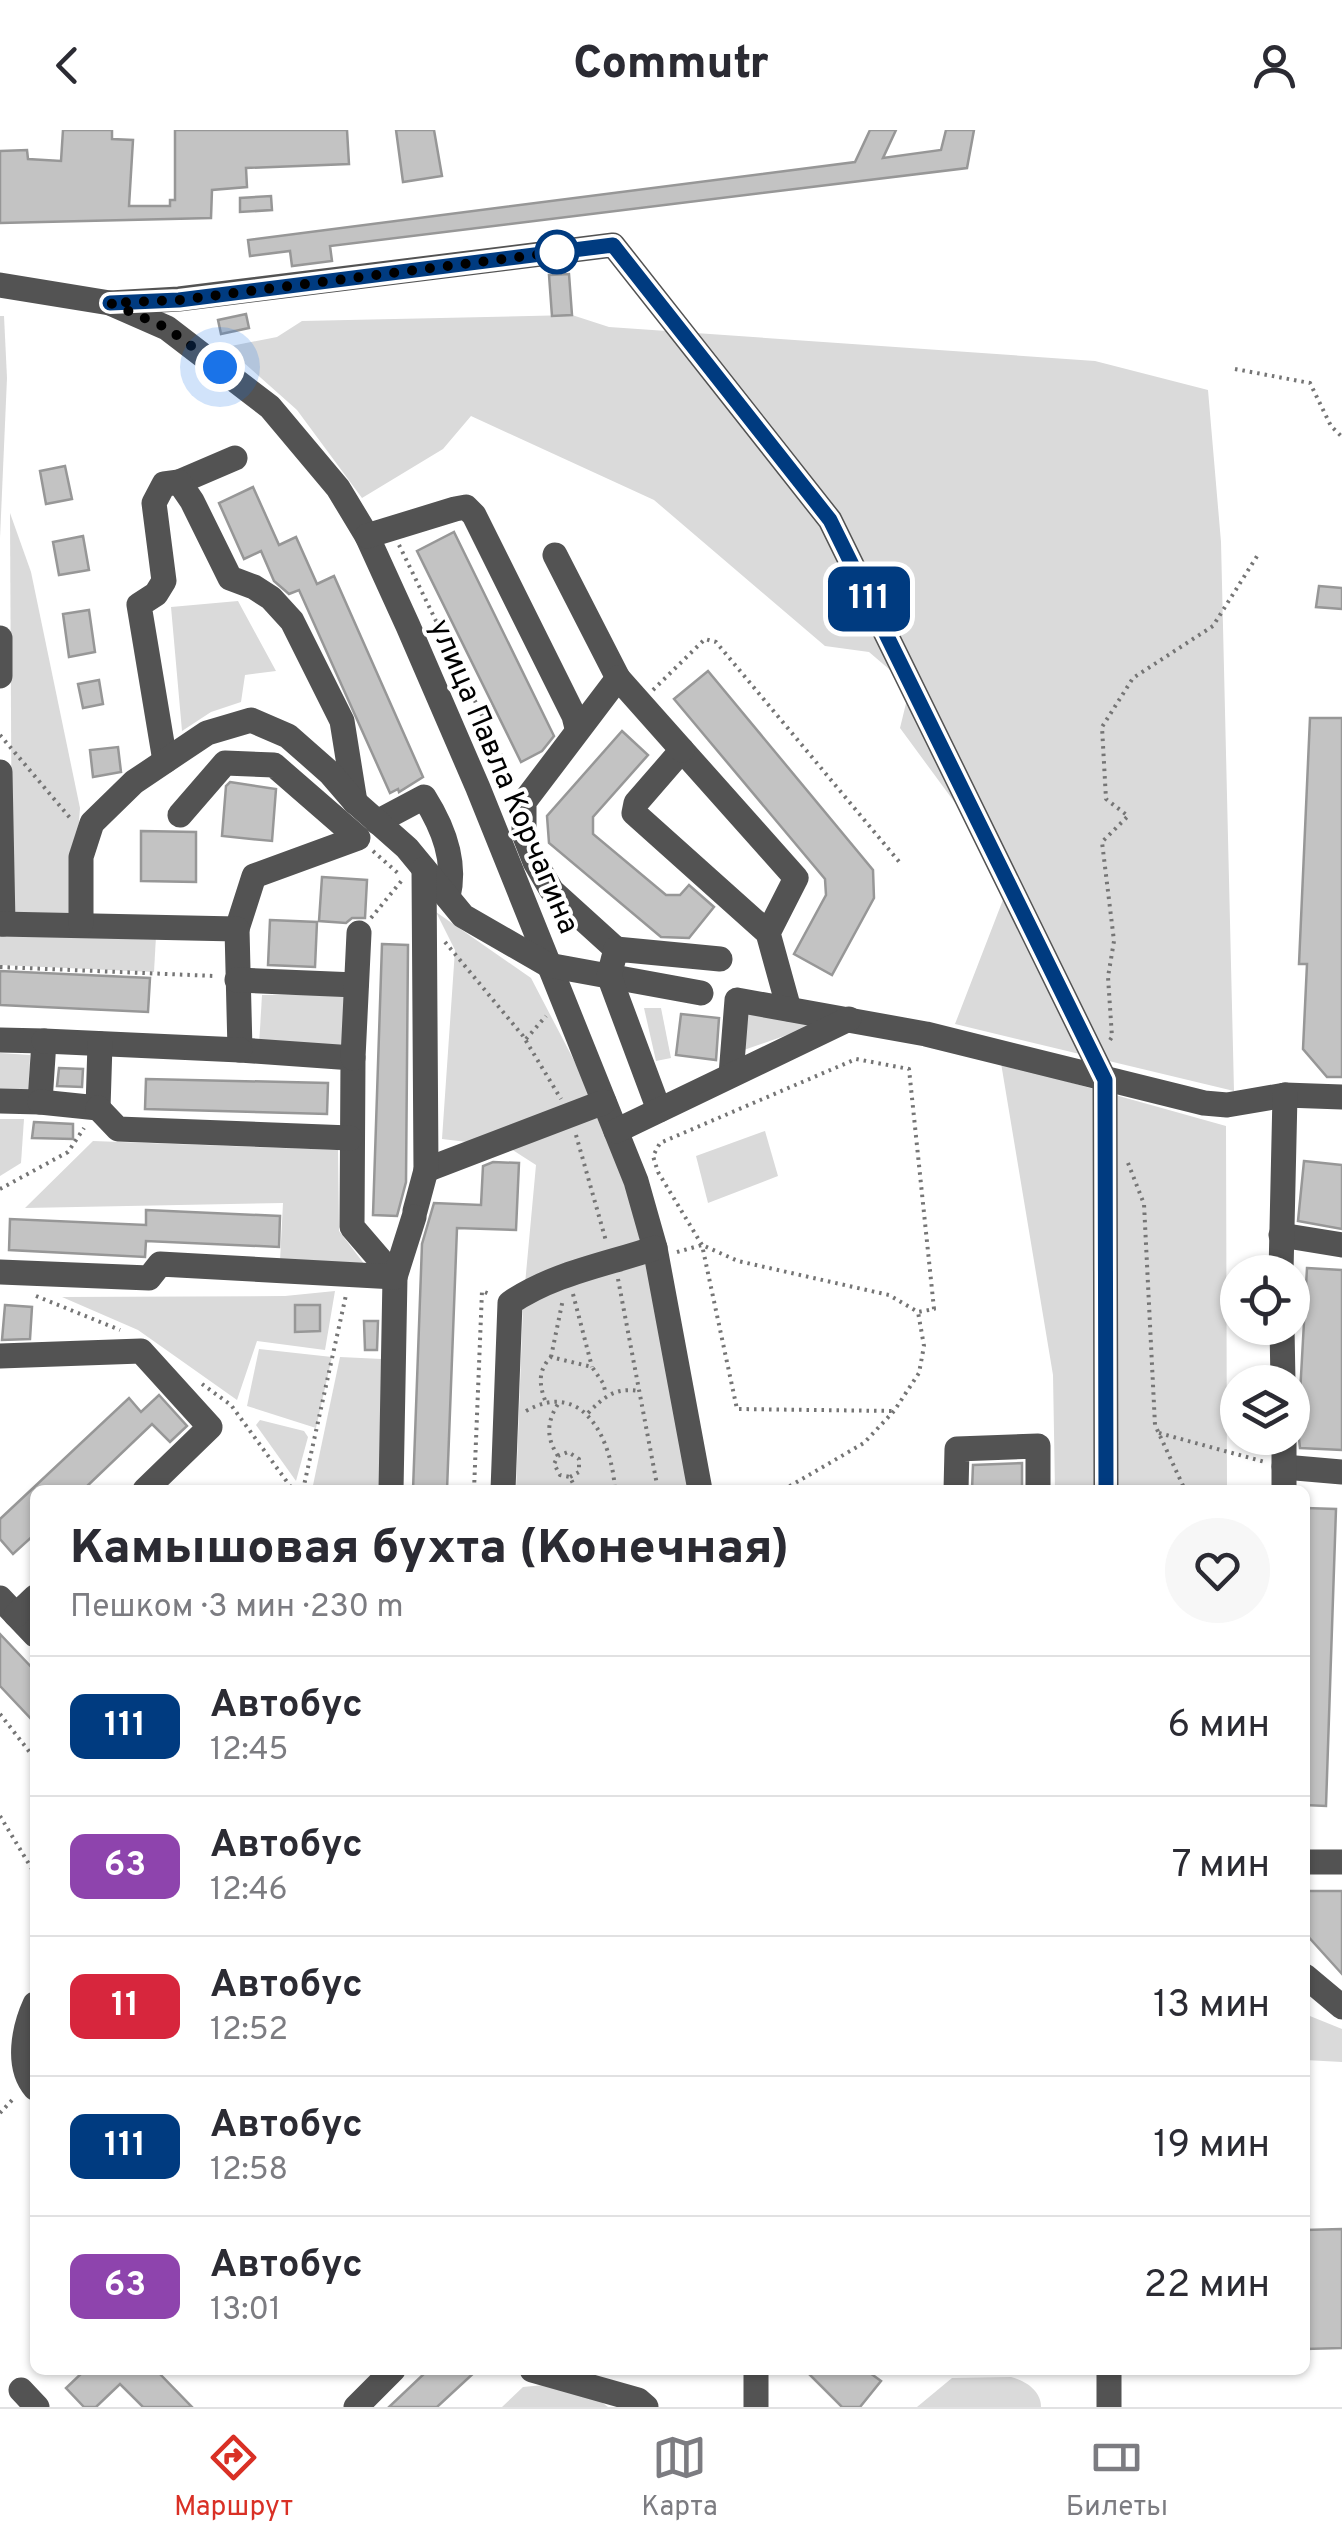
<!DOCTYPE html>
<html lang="ru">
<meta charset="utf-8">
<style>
:root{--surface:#fff;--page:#f7f7f7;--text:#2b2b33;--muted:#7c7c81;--line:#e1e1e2;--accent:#d93025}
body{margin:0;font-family:Overpass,sans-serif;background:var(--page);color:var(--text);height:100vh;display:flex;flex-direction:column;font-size:38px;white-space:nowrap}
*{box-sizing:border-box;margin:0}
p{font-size:32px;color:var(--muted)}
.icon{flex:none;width:55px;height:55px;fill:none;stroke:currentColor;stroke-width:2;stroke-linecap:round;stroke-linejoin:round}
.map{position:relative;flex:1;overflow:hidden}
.side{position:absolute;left:30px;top:1355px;width:1280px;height:890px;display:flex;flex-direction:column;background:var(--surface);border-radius:15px;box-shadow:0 2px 8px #0004}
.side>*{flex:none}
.badge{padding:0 20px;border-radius:15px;font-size:35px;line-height:65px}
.buttons{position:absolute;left:1220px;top:1125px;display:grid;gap:20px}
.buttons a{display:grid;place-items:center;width:90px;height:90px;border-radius:50%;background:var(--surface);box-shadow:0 2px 8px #0004;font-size:50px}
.you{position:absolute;width:50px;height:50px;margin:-25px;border:8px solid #fff;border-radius:50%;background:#1a73e8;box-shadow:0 0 0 15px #1a73e833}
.map>.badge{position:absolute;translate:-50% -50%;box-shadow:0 0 0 5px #fff}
.round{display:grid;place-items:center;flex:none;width:105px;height:105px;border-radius:52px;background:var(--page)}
.summary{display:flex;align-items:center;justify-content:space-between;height:170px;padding:0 40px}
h1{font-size:48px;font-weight:800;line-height:75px}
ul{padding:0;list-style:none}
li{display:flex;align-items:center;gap:30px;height:140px;padding:0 40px;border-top:2px solid var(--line)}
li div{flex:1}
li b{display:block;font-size:38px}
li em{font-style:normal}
li .badge{min-width:110px;font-weight:700;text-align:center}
header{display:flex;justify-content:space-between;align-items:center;height:130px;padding:0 40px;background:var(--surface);font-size:45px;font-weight:800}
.dock{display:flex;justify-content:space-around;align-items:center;height:140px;border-top:2px solid var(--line);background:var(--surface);font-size:28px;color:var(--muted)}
.dock a{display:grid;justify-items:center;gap:5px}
.dock .current{color:var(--accent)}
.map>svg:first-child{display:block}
.green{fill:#dadada}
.building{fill:#c3c3c3;stroke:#979797;stroke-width:2.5}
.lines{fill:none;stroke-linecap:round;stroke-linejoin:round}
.path{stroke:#757575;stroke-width:4;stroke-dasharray:2.5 5;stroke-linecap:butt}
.minor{stroke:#535353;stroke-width:25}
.line-casing{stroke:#fff;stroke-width:22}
.line{stroke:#003b80;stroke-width:15}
.walk{stroke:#000;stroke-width:10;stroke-dasharray:0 18}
.stop-dot{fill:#fff;stroke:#003b80;stroke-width:5}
.labels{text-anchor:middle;stroke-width:8;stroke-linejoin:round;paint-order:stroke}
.street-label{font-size:30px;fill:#000;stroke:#fff}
</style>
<header><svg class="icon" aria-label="back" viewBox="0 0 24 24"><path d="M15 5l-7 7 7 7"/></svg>Commutr<svg class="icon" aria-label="person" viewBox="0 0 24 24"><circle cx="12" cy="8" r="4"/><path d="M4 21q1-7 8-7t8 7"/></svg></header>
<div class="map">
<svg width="1342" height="2277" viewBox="0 0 1342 2277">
<rect width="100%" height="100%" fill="#fff"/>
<g class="green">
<polygon points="572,185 609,197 1095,231 1208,260 1221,412 1234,961 955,894 1011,749 900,598 910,557 869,522 825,516 654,370 471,286 443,319 362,368 297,280 226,217 277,207 302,191"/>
<polygon points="0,186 4,186 7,248 0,408"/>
<polygon points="10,383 31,442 80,678 72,784 12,783"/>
<polygon points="238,471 276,541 245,545 241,572 211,582 182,601 171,477"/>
<polygon points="436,782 531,848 604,988 643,1100 688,1360 516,1360 523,1176 536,1035 508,1017 442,1009 455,820"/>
<polygon points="0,803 156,806 154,842 0,835"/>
<polygon points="349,864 346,923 259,916 262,865"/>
<polygon points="644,878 661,878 671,928 656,931"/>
<polygon points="741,883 824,892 738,922"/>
<polygon points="0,923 30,925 29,961 0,960"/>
<polygon points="1001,933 1226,996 1227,1360 1055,1360 1053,1245"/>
<polygon points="0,989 24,989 21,1033 0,1046"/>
<polygon points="765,1001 778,1046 708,1073 696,1026"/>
<polygon points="93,1011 338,1020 339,1101 365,1135 280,1131 283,1073 25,1078"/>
<polygon points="335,1161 325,1220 257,1211 237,1270 138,1200 62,1167 285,1166"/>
<polygon points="259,1219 332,1227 316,1298 247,1276"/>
<polygon points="340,1227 382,1229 380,1360 312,1360"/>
<polygon points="260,1290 304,1301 308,1307 296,1351 256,1295"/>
<polygon points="1305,1884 1342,1899 1342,1932 1305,1930"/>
<path d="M1011 2247C1026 2251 1041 2261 1041 2277H917L952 2248Z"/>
<polygon points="575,2252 608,2277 502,2277 523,2257"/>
</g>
<g class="building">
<polygon points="63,0 112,0 112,9 133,10 129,76 170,76 170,70 175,70 175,0 347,0 349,34 246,38 247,57 212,60 211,88 0,93 0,21 27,20 28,29 61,31"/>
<polygon points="396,0 434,0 442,46 403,52"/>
<polygon points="870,0 896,0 883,28 941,20 946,0 974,0 967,38 330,116 332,131 292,136 290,121 250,126 248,110 855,32"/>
<polygon points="271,66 272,80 240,82 240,68"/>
<polygon points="569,144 572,185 552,186 549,145"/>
<polygon points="246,184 249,198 221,204 218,190"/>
<polygon points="65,336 72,369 46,374 40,341"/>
<polygon points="253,357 279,415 296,407 317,454 334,446 423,647 399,662 398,659 390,663 299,460 289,464 274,451 261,421 244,429 219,373"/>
<polygon points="454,402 554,606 542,621 521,632 417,421"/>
<polygon points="83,406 89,440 59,445 53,412"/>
<polygon points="1319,456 1342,458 1342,479 1316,477"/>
<polygon points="89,480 95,522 69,527 63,484"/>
<polygon points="708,541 873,740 874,768 832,845 794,824 826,765 825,749 674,569"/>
<polygon points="99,550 103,574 83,578 78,554"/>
<polygon points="1310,588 1342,588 1342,947 1327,947 1303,919 1307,834 1299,834"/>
<polygon points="622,601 648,625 593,687 593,704 666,765 680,765 689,755 714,777 689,808 661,807 549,713 547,686"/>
<polygon points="118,617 121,642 93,647 90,620"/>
<polygon points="230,652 276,659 272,711 222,706 226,656"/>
<polygon points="141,701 196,702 196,752 141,751"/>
<polygon points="322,747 367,750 365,788 352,788 346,793 319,791"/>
<polygon points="270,790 317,792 315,837 268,835"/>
<polygon points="382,814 408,815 406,1052 397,1086 373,1085"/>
<polygon points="0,841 150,848 148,882 0,875"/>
<polygon points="681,884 719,888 716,930 676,925"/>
<polygon points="59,938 83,939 82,957 57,956"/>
<polygon points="146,949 328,953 327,984 145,979"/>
<polygon points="34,992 73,994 73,1009 32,1008"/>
<polygon points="1304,1031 1342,1035 1342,1099 1298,1091"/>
<polygon points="493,1032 519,1033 516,1100 457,1098 447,1360 413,1360 422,1114 434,1073 481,1075 483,1036"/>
<polygon points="146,1080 280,1086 279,1117 146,1111 145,1127 9,1120 10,1089 146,1095"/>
<polygon points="1307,1138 1342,1140 1342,1320 1300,1318 1298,1300"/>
<polygon points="5,1175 32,1177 30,1209 2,1210"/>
<polygon points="295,1175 320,1175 320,1201 295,1202"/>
<polygon points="364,1191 378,1191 377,1220 365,1220"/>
<polygon points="159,1265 187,1296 170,1312 152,1294 83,1360 35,1360 35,1404 13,1424 0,1409 0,1389 129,1268 141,1282"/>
<polygon points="1022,1333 1022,1360 972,1360 973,1335"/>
<polygon points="1305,1378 1336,1379 1326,1676 1305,1675"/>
<polygon points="0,1504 35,1541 35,1593 0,1556"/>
<polygon points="1307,1761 1342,1761 1342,1844 1305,1803"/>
<polygon points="1342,2099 1342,2218 1305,2219 1305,2100"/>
<polygon points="85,2240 156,2240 192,2277 143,2277 120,2254 96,2277 84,2277 66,2258"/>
<polygon points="428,2240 477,2240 437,2277 389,2277"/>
<polygon points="805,2240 866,2240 881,2251 860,2277 842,2277"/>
</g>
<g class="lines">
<g class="path">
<polyline points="1235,239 1310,253 1331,296 1342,307"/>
<polyline points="399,415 513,649"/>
<polyline points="653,560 705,509 716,512 901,734"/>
<polyline points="0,605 71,689"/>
<polyline points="373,721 400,745"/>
<polyline points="371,788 403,749"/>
<polyline points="445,812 523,906 561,969"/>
<polyline points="0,837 215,846"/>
<polyline points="526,909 546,886"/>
<polyline points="1110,910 1112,907 1108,847 1114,811 1102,712 1128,686 1106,669 1102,597 1133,548 1213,496 1259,423"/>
<polyline points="576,1005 606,1111"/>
<polyline points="1128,1033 1144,1074 1155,1295 1185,1360"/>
<polyline points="0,1059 68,1022 84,998"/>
<polyline points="677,1122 702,1115 738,1131 889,1165 918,1182 934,1179 909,939 856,929 660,1013 653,1026 658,1042 702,1115 737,1279 894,1281"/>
<polyline points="618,1149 658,1360"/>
<polyline points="573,1164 592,1237"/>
<polyline points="36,1166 120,1200"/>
<polyline points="551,1227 563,1169"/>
<polyline points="202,1254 231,1275 293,1360"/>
<path d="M545 1270C539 1254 538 1240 551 1227L592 1237 603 1253 606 1264"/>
<path d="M526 1281C584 1248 612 1311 615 1360"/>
<path d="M588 1283C604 1267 615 1257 639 1261"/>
<polyline points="1159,1303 1265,1332"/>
<path d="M558 1326C545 1306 547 1290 560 1271"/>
<polyline points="570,1347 579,1342 579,1329 568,1322 558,1326 554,1334 560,1345 570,1347 576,1360"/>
<polyline points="303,1360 346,1165"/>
<polyline points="474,1360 482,1161 492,1165"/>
<polyline points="783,1360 864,1313 894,1281 919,1243 924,1216 918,1182"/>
<polyline points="0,1584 35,1629"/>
<polyline points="0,1686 35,1744"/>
<polyline points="0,1983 14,1968"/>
</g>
<g class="minor">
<polyline points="0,155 110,173 167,198 270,277 338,358 367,406 408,496 478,658 636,1051 655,1118 700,1360"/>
<polyline points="110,173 179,169 613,115 830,390 1105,950 1106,1360"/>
<polyline points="179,352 235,328"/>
<polyline points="367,406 455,379 466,377 474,385 574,586 577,598"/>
<polyline points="555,425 618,548"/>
<polyline points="0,546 0,508"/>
<polyline points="165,631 139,475 156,464 164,451 154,373 164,354 179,352 192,371 230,448 254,457 271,468 292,491 342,591 355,672"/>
<polyline points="0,642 3,794"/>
<polyline points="180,685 225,633 274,635 358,708 254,746 237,799"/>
<path d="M377 692 424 667C443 697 457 731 448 767"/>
<polyline points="0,794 237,799 240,920 353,928 352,1097 395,1147 391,1360"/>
<polyline points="81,794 81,727 92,693 134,652 207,603 251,590 288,606 330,643 355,672 407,718 463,786 548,835 701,863"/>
<polyline points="768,803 796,748 682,620 636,673 634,683 768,803 789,879"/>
<polyline points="616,819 552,761 535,732 524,704 524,672 618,548 682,620"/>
<polyline points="237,850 356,855"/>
<polyline points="0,910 44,911 40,972 0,971"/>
<polyline points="44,911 240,920"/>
<polyline points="353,928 359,803"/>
<polyline points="731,945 737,870 926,904 1204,973 1227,975 1285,965 1342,967"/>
<polyline points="40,972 98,978 100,914"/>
<polyline points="98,978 118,999 350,1008"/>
<polyline points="659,980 609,846 616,819 720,829"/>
<polyline points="616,1001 849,889"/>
<polyline points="426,1040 604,972"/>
<polyline points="415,1081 426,1040 424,739"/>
<polyline points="1281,1105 1342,1115"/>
<polyline points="0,1142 149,1148 160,1134 395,1147 414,1087"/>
<polyline points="1281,1142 1285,965"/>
<polyline points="1282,1198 1283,1252"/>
<polyline points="0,1226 141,1221 210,1297 145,1360"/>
<polyline points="1284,1337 1342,1342"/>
<path d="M503 1360 510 1173C554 1143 605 1135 655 1118"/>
<polyline points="956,1360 957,1319 1038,1316 1038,1360"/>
<polyline points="1284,1360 1284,1308"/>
<polyline points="0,1468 35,1505"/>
<polyline points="16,1485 35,1467"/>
<polyline points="1305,1732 1342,1732"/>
<polyline points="1305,1846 1342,1877"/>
<path d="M35 1874C24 1898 16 1936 35 1958"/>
<polyline points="532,2240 638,2270 646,2277"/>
<polyline points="756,2240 756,2277"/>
<polyline points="1109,2240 1109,2277"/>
<polyline points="21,2260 37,2277"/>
<polyline points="356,2277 393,2240"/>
</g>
</g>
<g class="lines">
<g class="line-casing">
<polyline id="line" points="110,173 179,170 613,115 830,390 1105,950 1106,1360"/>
</g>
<use href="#line" class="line"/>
<polyline class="walk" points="220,237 167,198 110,173 179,170 575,120 557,122"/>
</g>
<circle class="stop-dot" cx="557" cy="122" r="20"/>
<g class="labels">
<g class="street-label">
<text transform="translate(505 646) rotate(67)" y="10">улица Павла Корчагина</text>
</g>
</g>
</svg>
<div class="buttons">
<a><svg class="icon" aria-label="locate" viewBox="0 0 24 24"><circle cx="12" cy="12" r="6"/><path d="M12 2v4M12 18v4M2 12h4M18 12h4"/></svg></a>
<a><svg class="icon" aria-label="layers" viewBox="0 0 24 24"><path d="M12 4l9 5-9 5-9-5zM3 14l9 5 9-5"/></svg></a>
</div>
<div class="you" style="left:220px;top:237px"></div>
<b class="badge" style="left:869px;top:469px;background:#003b80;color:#fff">111</b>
<section class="side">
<div class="summary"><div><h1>Камышовая бухта (Конечная)</h1><p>Пешком · 3 мин · 230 m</p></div><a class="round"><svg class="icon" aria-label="heart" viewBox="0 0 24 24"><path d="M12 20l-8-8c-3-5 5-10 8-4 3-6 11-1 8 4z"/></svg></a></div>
<ul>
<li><span class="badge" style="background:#003b80;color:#fff">111</span><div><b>Автобус</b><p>12:45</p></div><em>6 мин</em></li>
<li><span class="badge" style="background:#8e44ad;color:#fff">63</span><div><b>Автобус</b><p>12:46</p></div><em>7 мин</em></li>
<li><span class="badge" style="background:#d7263d;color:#fff">11</span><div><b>Автобус</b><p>12:52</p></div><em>13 мин</em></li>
<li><span class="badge" style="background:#003b80;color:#fff">111</span><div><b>Автобус</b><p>12:58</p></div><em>19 мин</em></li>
<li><span class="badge" style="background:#8e44ad;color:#fff">63</span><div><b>Автобус</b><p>13:01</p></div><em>22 мин</em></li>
</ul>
</section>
</div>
<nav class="dock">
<a class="current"><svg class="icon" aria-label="directions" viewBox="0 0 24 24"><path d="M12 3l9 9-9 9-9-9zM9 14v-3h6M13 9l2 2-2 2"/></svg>Маршрут</a>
<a><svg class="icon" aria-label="map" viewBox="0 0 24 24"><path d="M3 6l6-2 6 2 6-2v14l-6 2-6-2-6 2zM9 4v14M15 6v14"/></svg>Карта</a>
<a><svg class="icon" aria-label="tickets" viewBox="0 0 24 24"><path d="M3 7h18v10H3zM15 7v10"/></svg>Билеты</a>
</nav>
